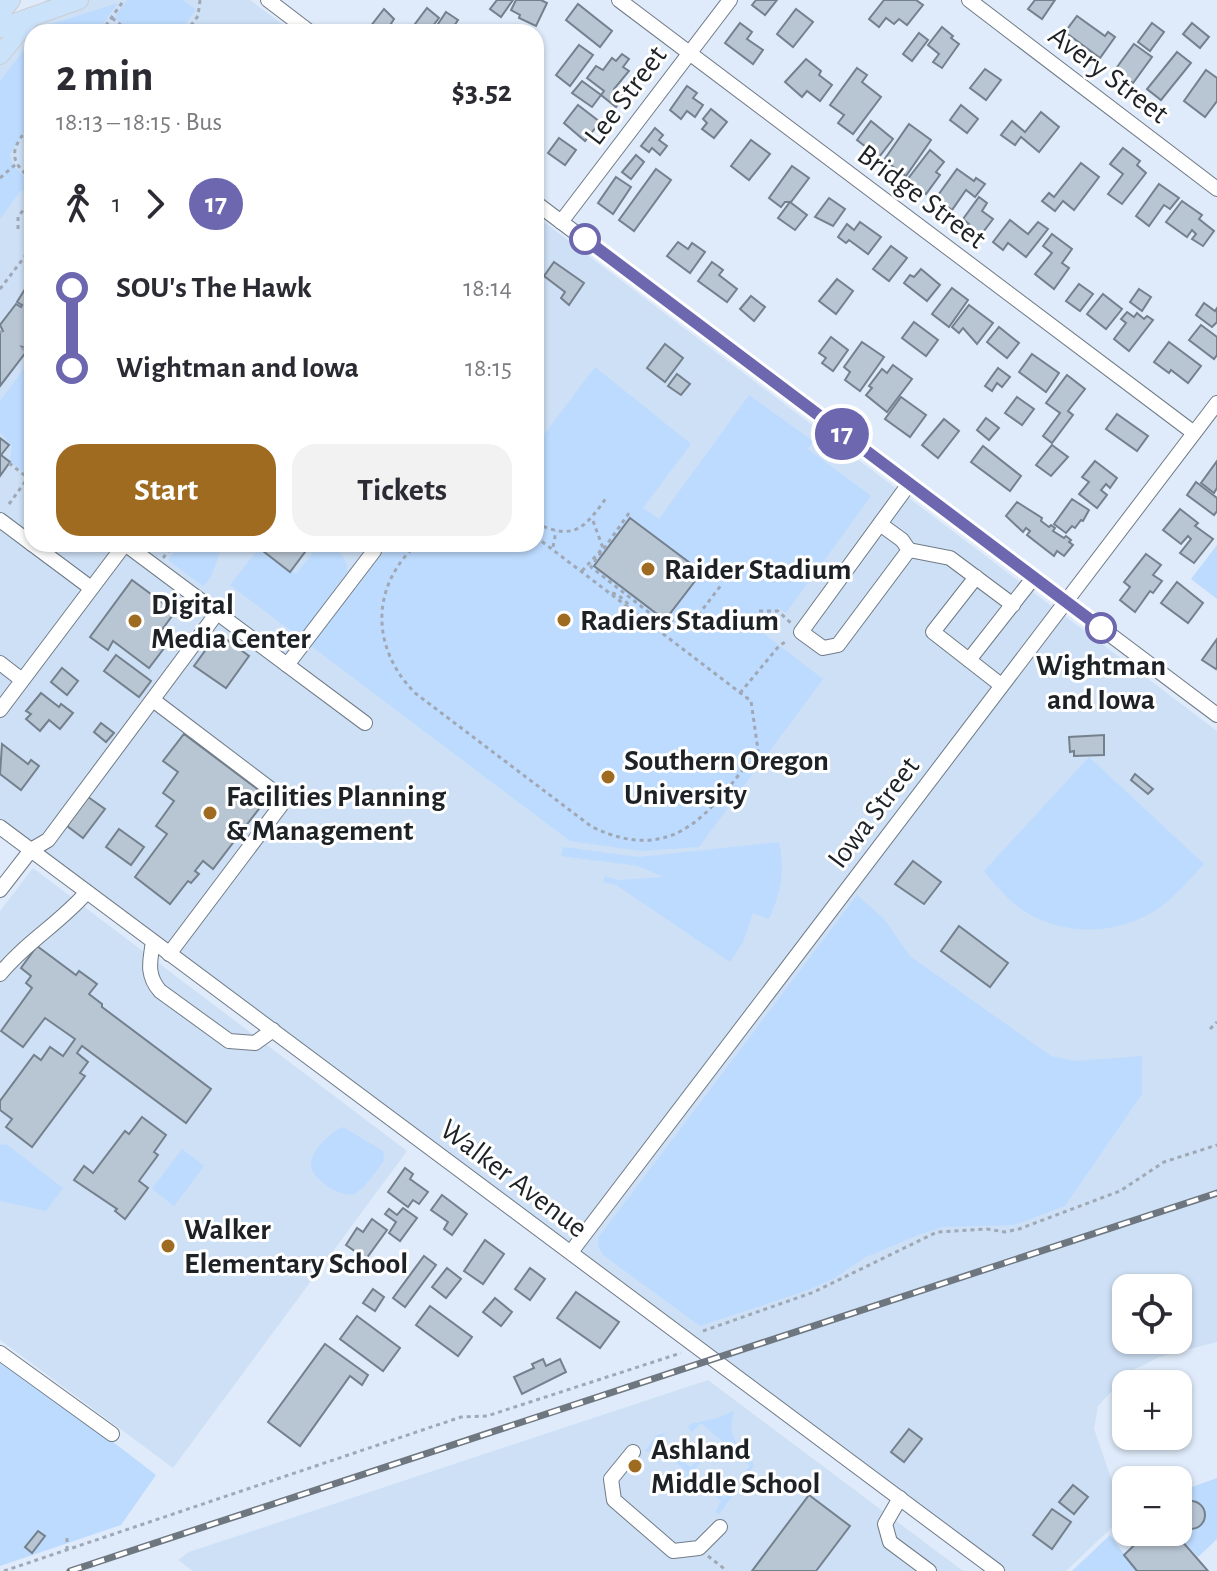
<!DOCTYPE html>
<meta charset="utf-8">
<style>
:root{--surface:#fff;--page:#f2f2f3;--text:#2b2b33;--muted:#7c7c81;--accent:#9e6b21}
body{margin:0;font-family:"Alegreya Sans",sans-serif;background:var(--page);color:var(--text);height:100vh;display:flex;flex-direction:column;font-size:30px;white-space:nowrap}
*{box-sizing:border-box;margin:0}
p{font-size:26px;color:var(--muted)}
.icon{flex:none;width:44px;height:44px;fill:none;stroke:currentColor;stroke-width:2;stroke-linecap:round;stroke-linejoin:round}
.map{position:relative;flex:1;overflow:hidden}
.sheet{position:absolute;left:24px;top:24px;width:520px;height:528px;display:flex;flex-direction:column;background:var(--surface);border-radius:24px;box-shadow:0 2px 6px #0004}
.sheet>*{flex:none}
.badge{padding:0 16px;border-radius:26px;font-size:28px;line-height:52px}
.fabs{position:absolute;left:1112px;top:1274px;display:grid;gap:16px}
.fabs a{display:grid;place-items:center;width:80px;height:80px;border-radius:16px;background:var(--surface);box-shadow:0 2px 6px #0004;font-size:40px}
.map>.badge{position:absolute;translate:-50% -50%;box-shadow:0 0 0 4px #fff}
.legs{display:flex;align-items:center;gap:12px;height:88px;padding:0 32px;font-size:26px}
.legs p{margin-inline-start:auto}
.overview{display:flex;align-items:center;justify-content:space-between;height:136px;padding:0 32px}
h1{font-size:44px;font-weight:600;line-height:60px}
.cta{display:flex;gap:16px;margin-top:auto;padding:16px 32px}
.cta a{flex:1;height:92px;border-radius:24px;background:var(--accent);color:#fff;font-size:32px;font-weight:600;line-height:92px;text-align:center}
.cta a+a{background:var(--page);color:var(--text)}
ul{padding:0 32px;list-style:none}
li{display:flex;align-items:center;gap:28px;height:80px;font-size:30px}
li i{display:grid;place-items:center;width:12px;height:100%;margin:0 10px;background:currentColor}
li i::after{content:'';width:20px;height:20px;margin:-10px;border:6px solid;border-radius:50%;background:var(--surface)}
li p{margin-inline-start:auto}
li:first-child i{background:linear-gradient(#0000 50%,currentColor 0)}
li:last-child i{background:linear-gradient(currentColor 50%,#0000 0)}
.map>svg:first-child{display:block}
.built{fill:#cee0f5;fill-rule:evenodd}
.green{fill:#bddbfe}
.building{fill:#b8c5d3;stroke:#74808d;stroke-width:2}
.lines{fill:none;stroke-linecap:round;stroke-linejoin:round}
.minor-casing{stroke:#707b88;stroke-width:16}
.major-casing{stroke:#cdcecf;stroke-width:20}
.path{stroke:#9fa8b4;stroke-width:3;stroke-dasharray:4 4;stroke-linecap:butt}
.minor{stroke:#fff;stroke-width:14}
.major{stroke:#cbe2fb;stroke-width:18}
.rail-casing{stroke:#6e767f;stroke-width:7}
.rail{stroke:#fff;stroke-width:4;stroke-dasharray:12;stroke-linecap:butt}
.line-1-casing{stroke:#fff;stroke-width:18}
.line-1{stroke:#6c67af;stroke-width:12}
.stop-1-dot{fill:#fff;stroke:#6c67af;stroke-width:4}
.poi-dot{fill:#9e6b21;stroke:#fff;stroke-width:3}
.labels{text-anchor:middle;stroke-width:6;stroke-linejoin:round;paint-order:stroke}
.street-label{font-size:30px;fill:#1d2227;stroke:#fff}
.poi-label{font-size:30px;font-weight:bold;fill:#1d2227;stroke:#fff;text-anchor:start}
.stop-label{font-size:30px;font-weight:bold;fill:#1d2227;stroke:#fff}
</style>
<div class="map">
<svg width="1217" height="1571" viewBox="0 0 1217 1571">
<rect width="100%" height="100%" fill="#dfebfa"/>
<g class="built">
<path d="M45 0H250L293 32H32V544H536V216L1217 731V1342L1159 1357 1130 1372 1131 1380 1110 1393 1098 1406 1094 1429 1117 1495 1126 1505V1514L1066 1571H1003L0 823V60ZM1126 1288H1178V1340H1126Z"/>
<polygon points="33,868 407,1151 173,1468 0,1340 0,911"/>
<polygon points="708,1380 963,1571 193,1571 178,1560 189,1552"/>
</g>
<g class="green">
<polygon points="127,0 183,0 196,10 179,32 133,32 114,18"/>
<polygon points="118,3 97,32 40,32 45,26"/>
<path d="M32 40V120L10 154C11 166 22 175 32 182V188L28 195 21 190 0 219V81Z"/>
<polygon points="31,359 32,468 26,474 10,462 12,446 0,432 0,401"/>
<polygon points="595,367 691,444 643,508 659,519 749,395 813,441 808,449 871,496 786,613 779,608 762,632 823,679 699,847 641,851 570,841 311,646 390,544 536,544 536,445"/>
<path d="M179 544H225C215 557 216 575 203 586L168 560Z"/>
<path d="M320 544C335 544 348 556 347 572L299 637 230 585 259 548 296 574Z"/>
<polygon points="1217,545 1217,599 1191,579"/>
<path d="M1089 757 1204 864C1190 879 1176 896 1159 908 1121 934 1069 937 1029 914 1011 904 997 887 984 871Z"/>
<path d="M779 842C785 871 781 893 769 919L753 913 743 942 730 962 616 885 603 882 605 876 618 880 664 877 638 866 561 856 563 847 639 857Z"/>
<polygon points="857,895 884,919 910,956 1051,1056 1075,1061 1142,1056 1142,1094 1065,1206 1014,1225 943,1227 918,1235 864,1258 835,1278 808,1290 700,1326 603,1255 598,1246 598,1238"/>
<path d="M343 1127 383 1151 384 1161C376 1170 365 1189 354 1194 342 1198 310 1179 311 1164 311 1150 332 1131 343 1127Z"/>
<polygon points="6,1144 63,1188 46,1211 0,1201 0,1145"/>
<polygon points="182,1149 204,1166 174,1206 152,1189"/>
<polygon points="0,1355 156,1475 121,1525 0,1566"/>
<path d="M734 1411C725 1443 742 1443 754 1465L747 1477 744 1473 750 1466 701 1423 692 1432 688 1428 690 1424 718 1418Z"/>
<polygon points="665,1433 659,1441 690,1467 699,1460 700,1463 693,1471 724,1498 731,1490 735,1492 719,1514 715,1512 721,1501 689,1475 680,1483 687,1472 656,1445 649,1452 645,1451 657,1435"/>
<path d="M1217 1478V1539L1198 1557 1174 1532H1178V1522L1189 1530C1217 1526 1197 1483 1178 1509V1492Z"/>
<polygon points="1110,1535 1137,1571 1072,1571"/>
</g>
<g class="building">
<polygon points="497,0 513,0 501,17 490,9"/>
<polygon points="516,0 541,0 547,3 536,26 519,18 520,15 511,10"/>
<polygon points="756,0 777,0 765,15 752,5"/>
<polygon points="884,0 916,0 923,5 907,25 899,19 894,24 886,18 879,27 869,19"/>
<polygon points="1035,0 1055,0 1042,19 1028,9"/>
<polygon points="578,4 612,31 600,47 566,20"/>
<polygon points="427,8 439,18 428,32 409,32"/>
<polygon points="384,9 394,19 386,32 377,32 370,27"/>
<polygon points="796,9 813,22 793,47 777,34"/>
<polygon points="446,12 458,20 450,32 443,32 436,27"/>
<polygon points="1077,16 1105,36 1108,32 1115,37 1100,58 1065,32"/>
<polygon points="740,23 752,32 747,39 763,50 753,64 725,43"/>
<polygon points="1152,23 1164,32 1150,51 1138,42"/>
<polygon points="1192,23 1209,37 1200,48 1183,34"/>
<polygon points="942,27 953,36 951,38 959,44 942,68 933,62 939,54 928,45"/>
<polygon points="919,33 928,40 912,61 903,54"/>
<polygon points="1134,44 1152,57 1133,83 1126,78 1123,82 1112,74"/>
<polygon points="579,45 593,55 570,86 556,75"/>
<polygon points="1177,52 1191,63 1161,100 1147,89"/>
<polygon points="622,54 629,59 623,67 629,71 614,89 624,97 616,107 601,95 604,91 587,78 596,66 603,70 612,58 616,61"/>
<polygon points="806,59 821,71 819,75 832,85 820,101 807,91 802,97 785,82"/>
<polygon points="857,68 867,75 862,82 881,97 853,134 838,123 844,115 830,105"/>
<polygon points="985,69 1001,80 986,100 970,88"/>
<polygon points="1206,70 1217,78 1217,101 1205,117 1184,101"/>
<polygon points="582,81 601,95 592,107 572,93"/>
<polygon points="687,86 697,93 693,98 703,105 695,117 687,111 681,119 670,110"/>
<polygon points="578,105 600,122 585,141 564,123"/>
<polygon points="961,105 978,119 967,133 950,120"/>
<polygon points="711,109 727,122 714,138 702,129 707,123 703,119"/>
<polygon points="1041,112 1059,127 1039,152 1021,137 1015,145 1001,135 1012,121 1025,132"/>
<polygon points="871,121 893,139 879,157 857,140"/>
<polygon points="909,124 931,140 906,176 884,160"/>
<polygon points="655,128 663,135 659,140 667,146 660,155 652,148 649,152 641,146"/>
<polygon points="559,138 576,150 565,165 548,153"/>
<polygon points="751,140 770,154 749,180 731,166"/>
<polygon points="1123,148 1140,161 1137,165 1146,173 1122,204 1108,194 1123,174 1110,164"/>
<polygon points="930,150 944,162 936,172 940,175 926,194 907,180"/>
<polygon points="636,155 644,162 631,179 622,172"/>
<polygon points="1081,163 1099,177 1074,210 1063,201 1055,211 1042,201 1049,193 1054,197"/>
<polygon points="792,166 809,178 791,202 785,202 781,207 769,198"/>
<polygon points="656,169 671,180 634,231 619,220"/>
<polygon points="957,169 974,181 976,178 985,184 975,197 966,190 952,210 936,198"/>
<polygon points="616,177 631,187 613,214 598,203"/>
<polygon points="1159,184 1179,198 1170,209 1164,205 1149,226 1136,216"/>
<polygon points="979,197 987,203 982,211 993,219 980,236 967,226 969,224 963,219"/>
<polygon points="829,198 845,209 833,226 815,217"/>
<polygon points="1182,201 1202,215 1199,219 1214,231 1203,246 1192,239 1196,234 1192,230 1187,237 1166,222"/>
<polygon points="790,202 807,215 795,230 778,218"/>
<polygon points="1010,220 1028,234 1038,222 1048,229 1026,257 1008,243 1003,250 993,242"/>
<polygon points="860,222 881,237 868,254 849,240 846,243 838,237 847,224 854,230"/>
<polygon points="1052,234 1072,249 1062,263 1069,268 1054,289 1035,274 1052,253 1043,246"/>
<polygon points="678,242 688,249 692,243 705,252 690,273 667,256"/>
<polygon points="891,246 907,258 889,281 873,269"/>
<polygon points="554,262 584,283 569,305 561,298 565,292 544,276"/>
<polygon points="712,262 723,270 719,275 737,289 727,302 698,281"/>
<polygon points="921,269 940,285 927,301 904,283 910,275 914,277"/>
<polygon points="32,278 32,350 22,347 26,352 0,386 0,332 3,331 0,325 16,304 21,307 22,305 17,302"/>
<polygon points="837,279 853,291 836,314 819,301"/>
<polygon points="1079,284 1093,294 1080,311 1066,301"/>
<polygon points="952,288 968,300 949,327 932,314"/>
<polygon points="1139,289 1151,297 1142,311 1130,302"/>
<polygon points="1103,294 1122,309 1106,329 1087,314"/>
<polygon points="751,296 765,307 754,321 740,309"/>
<polygon points="1204,303 1215,311 1217,308 1217,322 1212,327 1196,315"/>
<polygon points="969,305 993,323 977,344 963,328 959,333 952,327"/>
<polygon points="1127,312 1134,317 1137,313 1144,319 1147,316 1153,320 1129,351 1114,339 1126,323 1121,319"/>
<polygon points="914,322 938,340 926,356 902,338"/>
<polygon points="1201,325 1217,337 1217,355 1214,359 1189,340"/>
<polygon points="999,327 1019,343 1007,358 987,342"/>
<polygon points="831,337 848,350 833,371 822,363 826,358 819,353"/>
<polygon points="862,342 884,357 860,391 845,380 850,372 844,367"/>
<polygon points="1169,342 1201,366 1188,383 1171,370 1169,373 1154,362"/>
<polygon points="665,344 683,358 665,382 647,368"/>
<polygon points="1032,354 1059,373 1046,392 1019,372"/>
<polygon points="893,365 912,379 887,412 866,395 872,388 869,386 882,369 887,373"/>
<polygon points="998,368 1010,377 1002,387 997,383 992,391 985,386"/>
<polygon points="677,374 690,384 681,395 668,386"/>
<polygon points="1067,375 1085,389 1068,411 1073,415 1052,443 1043,436 1060,413 1046,403"/>
<polygon points="901,397 926,415 910,437 885,419"/>
<polygon points="1017,397 1034,409 1022,425 1005,413"/>
<polygon points="1117,414 1148,436 1137,451 1106,429"/>
<polygon points="986,418 999,428 989,440 977,430"/>
<polygon points="944,419 959,431 938,458 922,445"/>
<polygon points="0,438 9,445 1,455 10,462 0,476"/>
<polygon points="1052,445 1068,457 1051,476 1036,465"/>
<polygon points="983,446 1021,476 1010,491 971,462"/>
<polygon points="1095,461 1117,478 1110,488 1106,484 1101,490 1107,495 1097,508 1079,494 1089,482 1082,477"/>
<polygon points="1217,461 1217,488 1214,493 1201,483"/>
<polygon points="1196,482 1217,498 1217,511 1214,515 1187,495"/>
<polygon points="1072,499 1089,510 1083,521 1081,520 1075,528 1072,526 1066,533 1054,524"/>
<polygon points="1017,502 1042,518 1041,521 1049,527 1051,525 1055,528 1053,531 1064,538 1066,536 1071,540 1069,542 1073,545 1064,556 1057,551 1054,556 1027,535 1030,531 1026,528 1023,532 1006,516"/>
<polygon points="1180,509 1198,523 1195,526 1213,539 1194,563 1180,553 1191,539 1188,536 1181,544 1163,530"/>
<polygon points="630,518 702,572 665,620 594,566"/>
<polygon points="254,544 311,544 290,572"/>
<polygon points="1146,554 1161,565 1153,575 1162,581 1153,593 1150,591 1135,612 1120,600 1130,587 1124,582"/>
<polygon points="132,580 175,612 161,631 171,639 149,668 113,641 108,650 90,637"/>
<polygon points="1177,582 1203,603 1188,623 1161,603"/>
<polygon points="218,633 249,656 226,688 194,666"/>
<polygon points="1217,639 1217,667 1216,669 1202,660"/>
<polygon points="116,655 151,681 139,697 104,671"/>
<polygon points="62,668 78,681 67,695 51,682"/>
<polygon points="41,693 59,707 61,704 73,713 60,729 49,720 40,731 26,719 31,714 26,711"/>
<polygon points="101,723 114,733 106,742 94,732"/>
<polygon points="184,734 268,797 213,869 203,861 195,871 199,874 191,883 188,881 170,904 135,877 167,834 156,826 174,801 163,793 178,772 163,761"/>
<polygon points="1104,735 1104,755 1074,756 1074,751 1070,752 1069,737"/>
<polygon points="2,744 28,764 31,760 39,766 21,790 0,774"/>
<polygon points="1135,774 1153,789 1148,794 1131,780"/>
<polygon points="88,797 105,809 83,838 67,826"/>
<polygon points="119,829 144,847 131,865 106,847"/>
<polygon points="913,861 941,882 924,904 895,884"/>
<polygon points="959,926 1008,963 990,987 941,951"/>
<polygon points="37,946 76,975 79,971 97,984 89,994 102,1004 102,1007 211,1089 186,1123 82,1046 77,1053 88,1062 80,1073 85,1076 32,1147 6,1127 12,1119 0,1110 0,1101 34,1055 41,1060 50,1047 63,1056 75,1039 45,1018 23,1047 1,1031 32,988 26,983 31,976 21,968"/>
<polygon points="142,1117 166,1135 154,1152 158,1155 139,1181 148,1188 125,1219 115,1211 117,1209 74,1180 84,1166 93,1173 125,1131 129,1134"/>
<polygon points="405,1168 413,1174 410,1179 428,1192 419,1204 413,1200 408,1207 388,1192"/>
<polygon points="442,1195 467,1214 452,1235 444,1229 448,1222 431,1210"/>
<polygon points="403,1208 417,1218 400,1241 389,1233 396,1222 385,1214 389,1209 397,1215"/>
<polygon points="372,1219 387,1230 366,1259 346,1245 357,1228 363,1232"/>
<polygon points="485,1240 504,1254 483,1284 464,1271"/>
<polygon points="424,1256 436,1265 405,1307 393,1298"/>
<polygon points="447,1268 461,1279 446,1298 432,1287"/>
<polygon points="530,1268 545,1279 530,1300 515,1289"/>
<polygon points="373,1289 384,1297 375,1311 363,1303"/>
<polygon points="576,1292 619,1322 600,1348 557,1318"/>
<polygon points="495,1298 512,1312 501,1326 483,1312"/>
<polygon points="430,1306 472,1337 458,1356 416,1325"/>
<polygon points="357,1316 400,1348 383,1371 340,1339"/>
<polygon points="325,1344 368,1375 362,1385 350,1376 300,1446 268,1422"/>
<polygon points="543,1359 546,1366 560,1359 566,1372 522,1394 514,1377 534,1368 532,1364"/>
<polygon points="909,1429 922,1439 904,1462 891,1452"/>
<polygon points="1073,1485 1088,1497 1074,1514 1059,1502"/>
<polygon points="809,1495 850,1526 816,1571 752,1571"/>
<circle cx="1191" cy="1515" r="14"/>
<polygon points="1052,1509 1071,1522 1052,1549 1033,1535"/>
<polygon points="38,1531 45,1536 32,1553 25,1547"/>
<polygon points="1148,1532 1174,1532 1208,1571 1137,1571 1124,1555"/>
</g>
<g class="lines">
<g class="minor-casing">
<g id="minor">
<polyline points="268,0 310,32"/>
<polyline points="619,0 1194,433"/>
<polyline points="969,0 1217,189"/>
<polyline points="536,203 1217,715"/>
<polyline points="561,222 730,0"/>
<polyline points="909,484 801,632 823,648 838,645 909,550 950,558 1013,605"/>
<polyline points="0,520 32,544"/>
<polyline points="880,524 902,540 909,550"/>
<polyline points="32,544 91,588"/>
<polyline points="976,577 933,632 1001,685"/>
<polyline points="969,660 1034,577"/>
<polyline points="0,663 22,680"/>
<polyline points="287,665 374,551"/>
<polyline points="153,700 285,800 169,954"/>
<polyline points="0,710 125,544 365,723"/>
<polyline points="0,827 997,1571"/>
<polyline points="0,890 31,850 48,840 217,613"/>
<path d="M153 942C150 961 146 975 160 991L229 1041 255 1043 273 1030"/>
<path d="M0 974C27 941 59 924 87 892"/>
<polyline points="571,1252 1217,403"/>
<polyline points="0,1353 112,1434"/>
<polyline points="633,1452 611,1479 614,1500 673,1551 699,1548 720,1527"/>
<polyline points="900,1498 885,1524 890,1542 929,1571"/>
</g>
</g>
<g class="major-casing">
<g id="major">
<polyline points="0,14 11,0"/>
<polyline points="0,28 79,0"/>
<polyline points="0,55 31,17"/>
</g>
</g>
<g class="path">
<polyline points="112,18 130,32"/>
<polyline points="101,32 124,0"/>
<polyline points="186,32 198,16 200,0"/>
<path d="M32 122C14 146 4 158 32 179"/>
<polyline points="0,178 16,164"/>
<polyline points="18,229 18,217 32,198"/>
<polyline points="0,289 32,247"/>
<polyline points="0,331 2,332"/>
<polyline points="22,348 32,354"/>
<polyline points="9,463 28,478"/>
<polyline points="9,504 32,472"/>
<polyline points="629,513 591,567 665,625 670,619 686,631 722,584"/>
<polyline points="29,519 32,515"/>
<path d="M536 523C575 542 585 527 607 497"/>
<path d="M417 544C370 587 371 648 415 693L592 827C677 867 711 810 758 750L751 701 536 537"/>
<polyline points="553,547 556,531"/>
<polyline points="163,558 174,544"/>
<polyline points="582,571 603,548 592,518"/>
<polyline points="612,593 618,595 634,609"/>
<polyline points="759,611 778,611 791,623"/>
<polyline points="740,693 779,646 788,640"/>
<polyline points="1210,1029 1217,1022"/>
<polyline points="703,1331 814,1292 937,1232 987,1229 1005,1232 1019,1229 1120,1191 1164,1162 1217,1145"/>
<polyline points="67,1550 67,1536"/>
<polyline points="708,1556 727,1571"/>
<polyline points="4,1571 461,1417 487,1416 681,1353"/>
</g>
<use href="#minor" class="minor"/>
<use href="#major" class="major"/>
<g class="rail-casing">
<polyline id="rail" points="70,1571 1217,1193"/>
</g>
<use href="#rail" class="rail"/>
</g>
<g class="lines">
<g class="line-1-casing">
<polyline id="line-1" points="585,239 1101,628"/>
</g>
<use href="#line-1" class="line-1"/>
</g>
<g class="stop-1-dot">
<circle cx="585" cy="239" r="14"/>
<circle cx="1101" cy="628" r="14"/>
</g>
<g class="poi-dot">
<circle cx="648" cy="569" r="8"/>
<circle cx="564" cy="620" r="8"/>
<circle cx="135" cy="621" r="8"/>
<circle cx="608" cy="777" r="8"/>
<circle cx="210" cy="813" r="8"/>
<circle cx="168" cy="1246" r="8"/>
<circle cx="635" cy="1466" r="8"/>
</g>
<g class="labels">
<g class="street-label">
<text transform="translate(1109 74) rotate(37)" y="10">Avery Street</text>
<text transform="translate(625 95) rotate(-53)" y="10">Lee Street</text>
<text transform="translate(922 196) rotate(37)" y="10">Bridge Street</text>
<text transform="translate(873 812) rotate(-53)" y="10">Iowa Street</text>
<text transform="translate(514 1178) rotate(37)" y="10">Walker Avenue</text>
</g>
<g class="poi-label">
<text x="664" y="579">Raider Stadium</text>
<text x="151" y="614">Digital<tspan x="151" dy="34">Media Center</tspan></text>
<text x="580" y="630">Radiers Stadium</text>
<text x="624" y="770">Southern Oregon<tspan x="624" dy="34">University</tspan></text>
<text x="226" y="806">Facilities Planning<tspan x="226" dy="34">&amp; Management</tspan></text>
<text x="184" y="1239">Walker<tspan x="184" dy="34">Elementary School</tspan></text>
<text x="651" y="1459">Ashland<tspan x="651" dy="34">Middle School</tspan></text>
</g>
<g class="stop-label">
<text x="1101" y="675">Wightman<tspan x="1101" dy="34">and Iowa</tspan></text>
</g>
</g>
</svg>
<div class="fabs">
<a><svg class="icon" aria-label="locate" viewBox="0 0 24 24"><circle cx="12" cy="12" r="6"/><path d="M12 2v4M12 18v4M2 12h4M18 12h4"/></svg></a>
<a>+</a>
<a>−</a>
</div>
<b class="badge" style="left:842px;top:434px;background:#6c67af;color:#fff">17</b>
<section class="sheet">
<div class="overview"><div><h1>2 min</h1><p>18:13 – 18:15 · Bus</p></div><b>$3.52</b></div>
<div class="legs"><svg class="icon" aria-label="walk" viewBox="0 0 24 24"><circle cx="13" cy="4" r="2"/><path d="M13 8l-2 6 4 7M11 14l-3 7M7 12l3-4h3l4 4"/></svg>1<svg class="icon" aria-label="forward" viewBox="0 0 24 24"><path d="M9 5l7 7-7 7"/></svg><b class="badge" style="background:#6c67af;color:#fff">17</b></div>
<ul>
<li><i style="color:#6c67af"></i><b>SOU's The Hawk</b><p>18:14</p></li>
<li><i style="color:#6c67af"></i><b>Wightman and Iowa</b><p>18:15</p></li>
</ul>
<div class="cta"><a>Start</a><a>Tickets</a></div>
</section>
</div>
